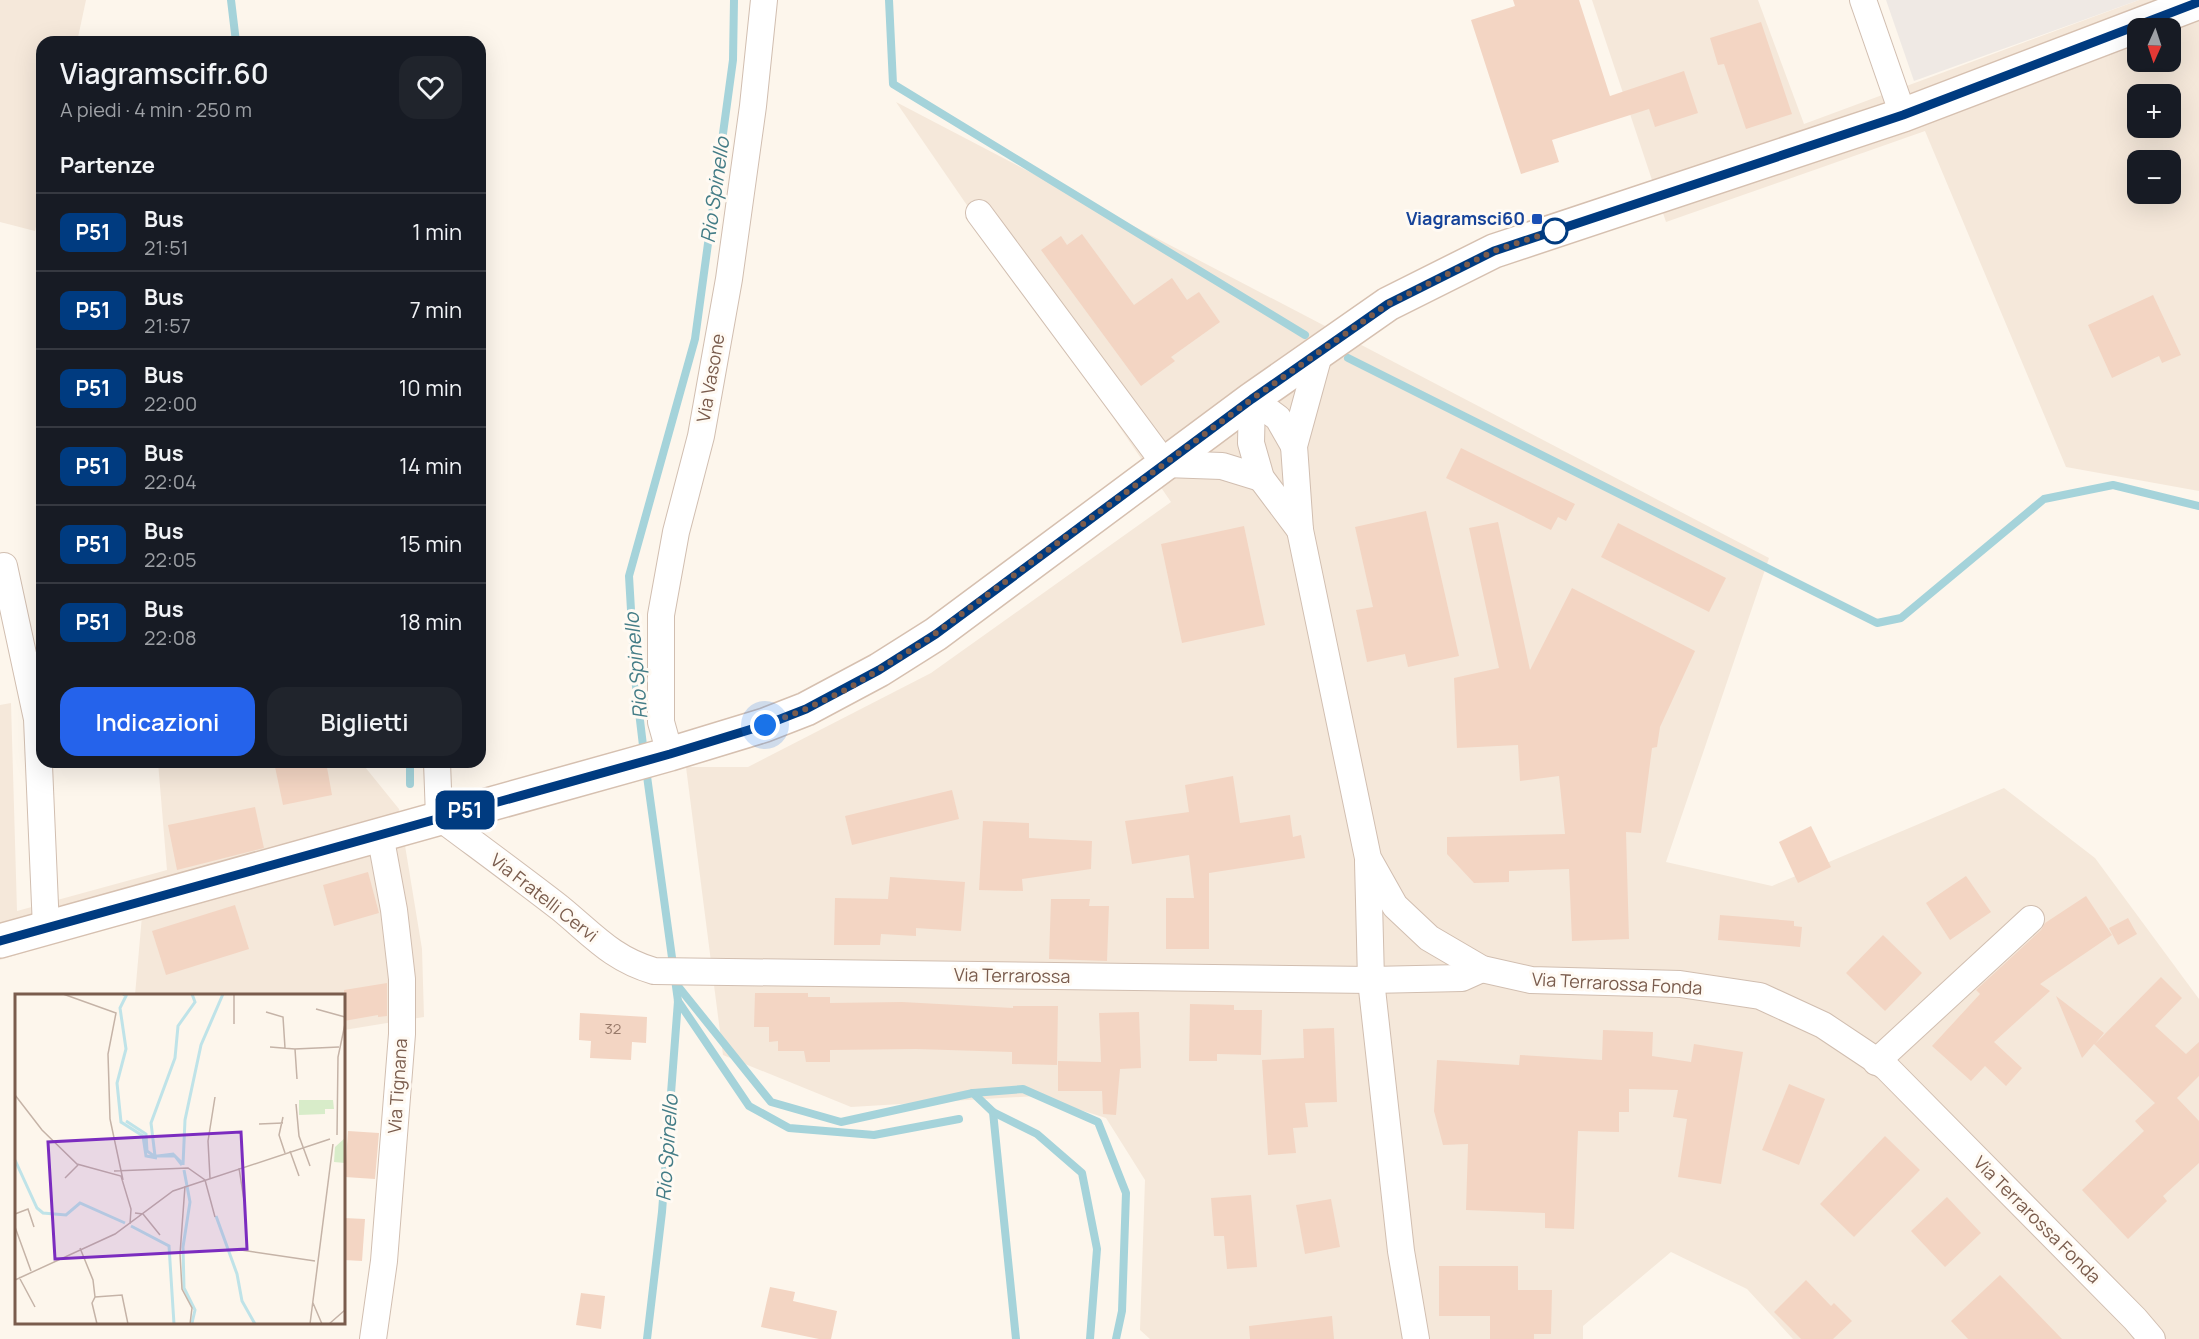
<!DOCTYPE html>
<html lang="it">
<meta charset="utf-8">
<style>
:root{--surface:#171b24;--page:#20242c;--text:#f1f3f6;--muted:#9ea1a6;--line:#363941;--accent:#2563eb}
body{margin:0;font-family:Manrope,sans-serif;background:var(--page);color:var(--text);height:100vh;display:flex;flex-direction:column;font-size:22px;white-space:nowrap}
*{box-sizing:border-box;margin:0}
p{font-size:20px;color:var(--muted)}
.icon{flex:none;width:33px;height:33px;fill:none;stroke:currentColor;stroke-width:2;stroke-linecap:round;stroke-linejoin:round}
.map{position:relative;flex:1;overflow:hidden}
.details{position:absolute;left:36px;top:36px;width:450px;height:732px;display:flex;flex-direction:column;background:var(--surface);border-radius:18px;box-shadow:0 6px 24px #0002}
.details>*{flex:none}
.badge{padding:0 12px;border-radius:9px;font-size:21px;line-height:39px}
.needle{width:39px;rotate:183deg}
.tools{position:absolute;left:2127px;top:18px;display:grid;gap:12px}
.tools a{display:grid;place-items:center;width:54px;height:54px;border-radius:12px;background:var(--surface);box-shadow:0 6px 24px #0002;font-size:30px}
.you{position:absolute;width:30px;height:30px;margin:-15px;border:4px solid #fff;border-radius:50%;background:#1a73e8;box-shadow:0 0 0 9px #1a73e833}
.map>.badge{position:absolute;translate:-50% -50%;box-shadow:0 0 0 3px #fff}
h2{padding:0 24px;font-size:22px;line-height:54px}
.round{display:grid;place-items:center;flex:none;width:63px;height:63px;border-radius:18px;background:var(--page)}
.headline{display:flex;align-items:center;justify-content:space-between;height:102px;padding:0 24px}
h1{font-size:28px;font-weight:600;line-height:45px}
.button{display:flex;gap:12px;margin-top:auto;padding:12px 24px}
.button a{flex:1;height:69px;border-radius:18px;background:var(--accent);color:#fff;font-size:24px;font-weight:600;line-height:69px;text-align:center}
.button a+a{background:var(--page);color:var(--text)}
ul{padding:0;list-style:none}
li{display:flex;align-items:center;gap:18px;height:78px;padding:0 24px;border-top:2px solid var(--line)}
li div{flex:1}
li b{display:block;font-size:22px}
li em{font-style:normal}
li .badge{min-width:66px;font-weight:700;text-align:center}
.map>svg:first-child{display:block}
.residential{fill:#f5e8da;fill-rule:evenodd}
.industrial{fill:#efe9e4}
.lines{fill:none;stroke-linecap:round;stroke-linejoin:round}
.stream{stroke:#a5d3da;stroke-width:8}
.building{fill:#f3d5c3}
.street-casing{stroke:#d1beb0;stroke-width:28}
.secondary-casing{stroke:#d6c0b0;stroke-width:36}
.street{stroke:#fff;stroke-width:26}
.secondary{stroke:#fff;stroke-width:33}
.line-casing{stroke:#fff;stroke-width:14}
.line{stroke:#003b80;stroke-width:9}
.walk{stroke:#7a5c4d;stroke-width:6;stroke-dasharray:0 10.8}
.transit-dot{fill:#1a4fb4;stroke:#fffaf3;stroke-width:2}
.stop-dot{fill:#fff;stroke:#003b80;stroke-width:3}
.labels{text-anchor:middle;stroke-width:6;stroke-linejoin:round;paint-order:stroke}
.number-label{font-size:15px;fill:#987a6a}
.transit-label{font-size:18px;font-weight:bold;fill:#164399;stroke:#fffaf3;text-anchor:end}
.street-label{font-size:18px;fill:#7a5c4d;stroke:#fffaf3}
.water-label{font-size:20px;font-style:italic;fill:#437c86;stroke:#fffaf3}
.inset-river{fill:none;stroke:#bfe3e8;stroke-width:3}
.inset-road{fill:none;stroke:#c5b3a7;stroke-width:1.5}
.view{fill:#7b2cbf;fill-opacity:0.15;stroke:#7b2cbf;stroke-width:3}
.inset-edge{fill:none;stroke:#7a5c4d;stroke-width:3}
</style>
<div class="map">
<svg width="2199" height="1339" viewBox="0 0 2199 1339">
<rect width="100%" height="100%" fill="#fdf6ec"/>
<g class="residential">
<polygon points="0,0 86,0 77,42 42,42 42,200 35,231 0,222"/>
<path d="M1592 0H1758L1804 124 2139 0H2199V491L2066 467 1925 131 1666 222ZM2138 28H2170V62H2138ZM2138 94H2170V128H2138ZM2138 160H2170V194H2138Z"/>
<polygon points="896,102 1769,558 1666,862 1772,886 2004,788 2095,858 2199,999 2199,1339 1793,1339 1747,1289 1671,1252 1583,1326 1583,1339 1150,1339 1140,1330 1145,1180 1106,1118 1036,1096 851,1107 723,1055 686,767 748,767 931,673 1171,502"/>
<polygon points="11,703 17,911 167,870 158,762 361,762 399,809 422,949 424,1017 344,1030 344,996 135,995 142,916 0,960 0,705"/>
</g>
<polygon class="industrial" points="1886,0 2139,0 1914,81"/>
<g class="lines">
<g class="stream">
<polyline points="231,0 236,42"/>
<polyline points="889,0 893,84 1305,335"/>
<polyline points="1348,358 1877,623 1901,618 2044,499 2113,485 2199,506"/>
<polyline points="644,754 635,678 629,576 695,339 733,60 734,0"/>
<polyline points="646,769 678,1001 662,1212 647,1339"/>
<polyline points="410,784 410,762"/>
<polyline points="677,985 771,1102 841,1122 973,1093 993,1112 1016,1339"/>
<polyline points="678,1001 749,1106 789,1128 874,1135 959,1119"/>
<polyline points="973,1093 1023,1089 1098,1122 1126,1193 1122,1311 1116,1339"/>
<polyline points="993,1112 1037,1134 1082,1173 1097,1249 1090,1339"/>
</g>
</g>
<g class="building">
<polygon points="1513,0 1579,0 1610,96 1684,71 1698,113 1655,127 1649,109 1552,140 1559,162 1521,174 1471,20 1515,6"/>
<polygon points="1761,22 1792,114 1746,129 1724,64 1718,65 1710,38"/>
<polygon points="1082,234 1134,305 1172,278 1187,300 1199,292 1220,322 1171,357 1175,361 1141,386 1041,250 1061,236 1067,245"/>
<polygon points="2153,295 2181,355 2162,363 2159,356 2112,378 2088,325"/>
<polygon points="1461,448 1575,504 1566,521 1558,517 1551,530 1446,478"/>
<polygon points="1426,511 1459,656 1408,667 1405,654 1367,662 1356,610 1373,607 1355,527"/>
<polygon points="1498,522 1530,670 1572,588 1695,651 1660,727 1657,747 1652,748 1641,833 1626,832 1629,939 1572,941 1569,869 1509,871 1509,882 1474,883 1447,854 1447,837 1565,834 1559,776 1520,781 1518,745 1457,748 1454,678 1499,668 1469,528"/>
<polygon points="1618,523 1726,578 1709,612 1601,557"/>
<polygon points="1244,526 1265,625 1182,643 1161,544"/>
<polygon points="274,762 326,762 332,795 283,805"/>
<polygon points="1233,776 1240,823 1290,815 1293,837 1301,835 1305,858 1209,873 1209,949 1166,949 1166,898 1194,898 1189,855 1132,864 1125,821 1189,812 1185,785"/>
<polygon points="952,790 959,819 852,845 845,816"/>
<polygon points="255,807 264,848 177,870 168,825"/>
<polygon points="983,821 1029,823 1029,838 1092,841 1091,869 1022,879 1023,891 979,890"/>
<polygon points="1811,826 1831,867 1798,883 1779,842"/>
<polygon points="368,872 379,913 334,926 323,885"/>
<polygon points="1966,876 1991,912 1950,940 1926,903"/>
<polygon points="890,877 965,882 961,931 916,928 916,936 881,934 880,945 834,945 835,898 888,899"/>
<polygon points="2086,896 2112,935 2040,984 2050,991 1994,1042 2022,1068 2006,1086 1985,1066 1971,1081 1932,1046 1980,994 1976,990 2041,930 2045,923"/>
<polygon points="1051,899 1090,899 1089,906 1109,906 1107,961 1049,959"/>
<polygon points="235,905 249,949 166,975 152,931"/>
<polygon points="1720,915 1794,921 1794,926 1802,927 1800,947 1718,940"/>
<polygon points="2128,918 2137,934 2118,945 2109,928"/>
<polygon points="1883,935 1922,973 1885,1011 1846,973"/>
<polygon points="2161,977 2182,998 2155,1026 2186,1054 2199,1042 2199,1076 2177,1098 2199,1121 2199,1163 2163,1196 2167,1201 2128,1239 2082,1190 2144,1131 2135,1121 2155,1103 2094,1044 2082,1058 2056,996 2104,1033 2095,1044"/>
<polygon points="387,983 387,1016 378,1017 378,1015 344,1021 344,990"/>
<polygon points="755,993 808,993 808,997 830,997 830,1003 902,1002 1013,1008 1013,1006 1058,1006 1057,1065 1012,1064 1012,1052 916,1049 830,1050 830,1062 806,1062 804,1051 778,1051 778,1041 769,1042 769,1027 754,1027"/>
<polygon points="1190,1004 1234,1005 1234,1010 1262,1010 1261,1055 1217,1054 1217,1061 1189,1061"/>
<polygon points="1139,1012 1141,1068 1120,1069 1116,1115 1103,1114 1102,1091 1058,1091 1058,1061 1101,1062 1099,1013"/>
<polygon points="580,1013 647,1017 646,1043 632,1042 631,1060 590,1058 591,1041 579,1040"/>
<polygon points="1334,1028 1337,1102 1305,1103 1308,1127 1293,1128 1296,1153 1268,1155 1262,1060 1304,1058 1303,1029"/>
<polygon points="1603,1030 1653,1032 1652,1056 1691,1062 1694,1044 1743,1052 1721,1184 1678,1177 1687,1119 1673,1117 1678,1090 1629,1089 1629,1112 1619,1112 1619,1132 1578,1131 1574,1229 1545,1228 1545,1213 1466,1210 1468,1144 1443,1145 1434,1111 1437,1060 1519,1065 1520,1055 1602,1060"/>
<polygon points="1789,1084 1825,1099 1799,1165 1762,1150"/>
<polygon points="348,1131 379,1133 375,1179 345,1177"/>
<polygon points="1885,1136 1920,1170 1854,1237 1820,1204"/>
<polygon points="1251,1195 1257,1267 1227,1269 1224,1236 1214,1236 1211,1198"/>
<polygon points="1947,1197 1981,1233 1945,1267 1911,1231"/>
<polygon points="1331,1199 1340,1247 1305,1254 1296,1205"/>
<polygon points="344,1218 365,1219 362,1261 344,1260"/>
<polygon points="1439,1266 1518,1266 1518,1290 1552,1290 1551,1334 1534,1334 1534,1339 1490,1339 1490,1316 1439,1316"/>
<polygon points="2000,1275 2062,1339 1968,1339 1951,1321"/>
<polygon points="1806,1280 1831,1306 1834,1303 1852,1321 1833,1339 1801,1339 1774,1312"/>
<polygon points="770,1287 795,1292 793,1301 837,1311 831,1339 819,1339 761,1327"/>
<polygon points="581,1293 605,1296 601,1329 576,1325"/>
<polygon points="1332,1316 1334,1339 1250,1339 1249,1326"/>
</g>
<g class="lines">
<g class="street-casing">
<g id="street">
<polyline points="1863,0 1903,115"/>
<polyline points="979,213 1165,464 1222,466 1261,478"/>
<polyline points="1320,351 1294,446 1300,530 1368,858 1395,906 1429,938 1482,969 1531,980 1680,984 1760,996 1823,1025 1886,1067 2135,1319 2152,1339"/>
<polyline points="1252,399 1251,443 1261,478 1300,530"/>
<polyline points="1252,399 1278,418 1294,446"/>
<polyline points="4,566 37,719 46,928"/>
<polyline points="670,754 661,722 661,615 676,532 701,436 729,279 753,106 764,0"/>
<path d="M437 762 439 817C479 847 520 877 560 908 592 934 612 959 654 971L1371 980 1462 978 1482 969"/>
<polyline points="1368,862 1371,980 1401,1251 1416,1339"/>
<polyline points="1876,1062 2031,919"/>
<polyline points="373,1339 384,1261 402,1034 402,979 394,910 380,834"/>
</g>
</g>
<g class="secondary-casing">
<polyline id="secondary" points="0,941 670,754 765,725 806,709 879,670 936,634 1252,399 1388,304 1494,251 1903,115 2199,2"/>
</g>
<use href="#street" class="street"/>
<use href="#secondary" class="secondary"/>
</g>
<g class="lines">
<g class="line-casing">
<polyline id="line" points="0,941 670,754 765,725 806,709 879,670 936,634 1252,399 1388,304 1494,251 1903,115 2199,2"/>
</g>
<use href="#line" class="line"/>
<polyline class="walk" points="765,725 806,709 849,688 924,642 1252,399 1388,304 1494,251 1562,228 1555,231"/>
</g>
<rect class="transit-dot" x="1531" y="213" width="12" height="12" rx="3"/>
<circle class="stop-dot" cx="1555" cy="231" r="12"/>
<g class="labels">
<g class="number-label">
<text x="613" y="1034">32</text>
</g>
<g class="transit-label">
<text x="1525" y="225">Viagramsci60</text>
</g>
<g class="street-label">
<text transform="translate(711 378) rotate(-80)" y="6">Via Vasone</text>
<text transform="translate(544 898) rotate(38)" y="6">Via Fratelli Cervi</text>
<text transform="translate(1012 976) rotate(1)" y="6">Via Terrarossa</text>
<text transform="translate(1617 984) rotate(3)" y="6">Via Terrarossa Fonda</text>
<text transform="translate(398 1086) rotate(-86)" y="6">Via Tignana</text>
<text transform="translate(2037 1220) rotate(45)" y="6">Via Terrarossa Fonda</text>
</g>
<g class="water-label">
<text transform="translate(715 190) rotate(-82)" y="7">Rio Spinello</text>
<text transform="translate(636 666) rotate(-95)" y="7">Rio Spinello</text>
<text transform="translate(667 1148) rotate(-86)" y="7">Rio Spinello</text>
</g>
</g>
<g transform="translate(15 994)">
<rect width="330" height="330" fill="#fdf6ec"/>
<path d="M284 106H318L319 115H310V120L284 121ZM330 144V169L319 168 320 153Z" fill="#d8ecc9"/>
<path class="inset-river" d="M108 0 111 2 105 14 111 55 102 89 106 128 128 142 131 162 142 164M111 127 131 140 132 157 139 162M143 162 158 160 166 168M0 166 22 214 28 219 51 221 65 209 110 229M167 171 160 162H140L136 129 160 64 163 32 180 8 177 0M168 171 170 126 186 51 208 0M169 176 175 208 168 253 169 294 180 316 177 329M201 222 222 280 227 307 240 330M116 232 154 252 159 330"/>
<path class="inset-road" d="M48 0 101 19 93 60 95 125 108 186M301 15 330 23M251 18 268 23 270 54M219 30V0M255 53 280 55M282 85 280 55 324 53M0 101 27 136 62 170 106 182 116 215 115 230M281 110 284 142 295 172M268 123 264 141 270 159M244 130 268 129M322 141 323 63 330 30M275 157 284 182M224 174 229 206M99 177 173 174 190 186 200 223M50 184 63 171M195 184 193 147 200 103M170 192 165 260 167 295 177 314 175 330M120 219 128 220 145 241M0 220 13 215 19 233M0 233 16 277M65 254 78 286 80 303 77 309 82 330M226 256 300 267M4 283 20 313M0 286 100 240 158 197 315 145M80 303 107 301 113 330M298 309 307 330M295 330 318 150M314 330 330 316"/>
<path class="view" d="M226 138 232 255 40 265 33 148Z"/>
<rect width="330" height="330" class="inset-edge"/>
</g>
</svg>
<div class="tools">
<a><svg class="needle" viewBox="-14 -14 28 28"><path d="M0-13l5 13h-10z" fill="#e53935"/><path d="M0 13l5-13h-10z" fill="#9ea1a6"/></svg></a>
<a>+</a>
<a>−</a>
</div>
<div class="you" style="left:765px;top:725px"></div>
<b class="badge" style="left:465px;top:810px;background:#003b80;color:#fff">P51</b>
<section class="details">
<div class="headline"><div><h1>Viagramscifr.60</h1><p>A piedi · 4 min · 250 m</p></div><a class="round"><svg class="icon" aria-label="heart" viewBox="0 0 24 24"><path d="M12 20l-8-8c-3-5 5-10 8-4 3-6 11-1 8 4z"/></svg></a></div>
<h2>Partenze</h2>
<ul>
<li><span class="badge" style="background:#003b80;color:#fff">P51</span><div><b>Bus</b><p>21:51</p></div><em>1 min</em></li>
<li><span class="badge" style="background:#003b80;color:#fff">P51</span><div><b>Bus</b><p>21:57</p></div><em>7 min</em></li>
<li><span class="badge" style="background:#003b80;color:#fff">P51</span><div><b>Bus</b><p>22:00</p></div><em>10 min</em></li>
<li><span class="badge" style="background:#003b80;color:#fff">P51</span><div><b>Bus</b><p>22:04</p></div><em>14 min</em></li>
<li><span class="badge" style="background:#003b80;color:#fff">P51</span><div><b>Bus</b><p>22:05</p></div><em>15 min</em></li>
<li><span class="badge" style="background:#003b80;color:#fff">P51</span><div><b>Bus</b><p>22:08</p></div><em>18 min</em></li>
</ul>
<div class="button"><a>Indicazioni</a><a>Biglietti</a></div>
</section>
</div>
